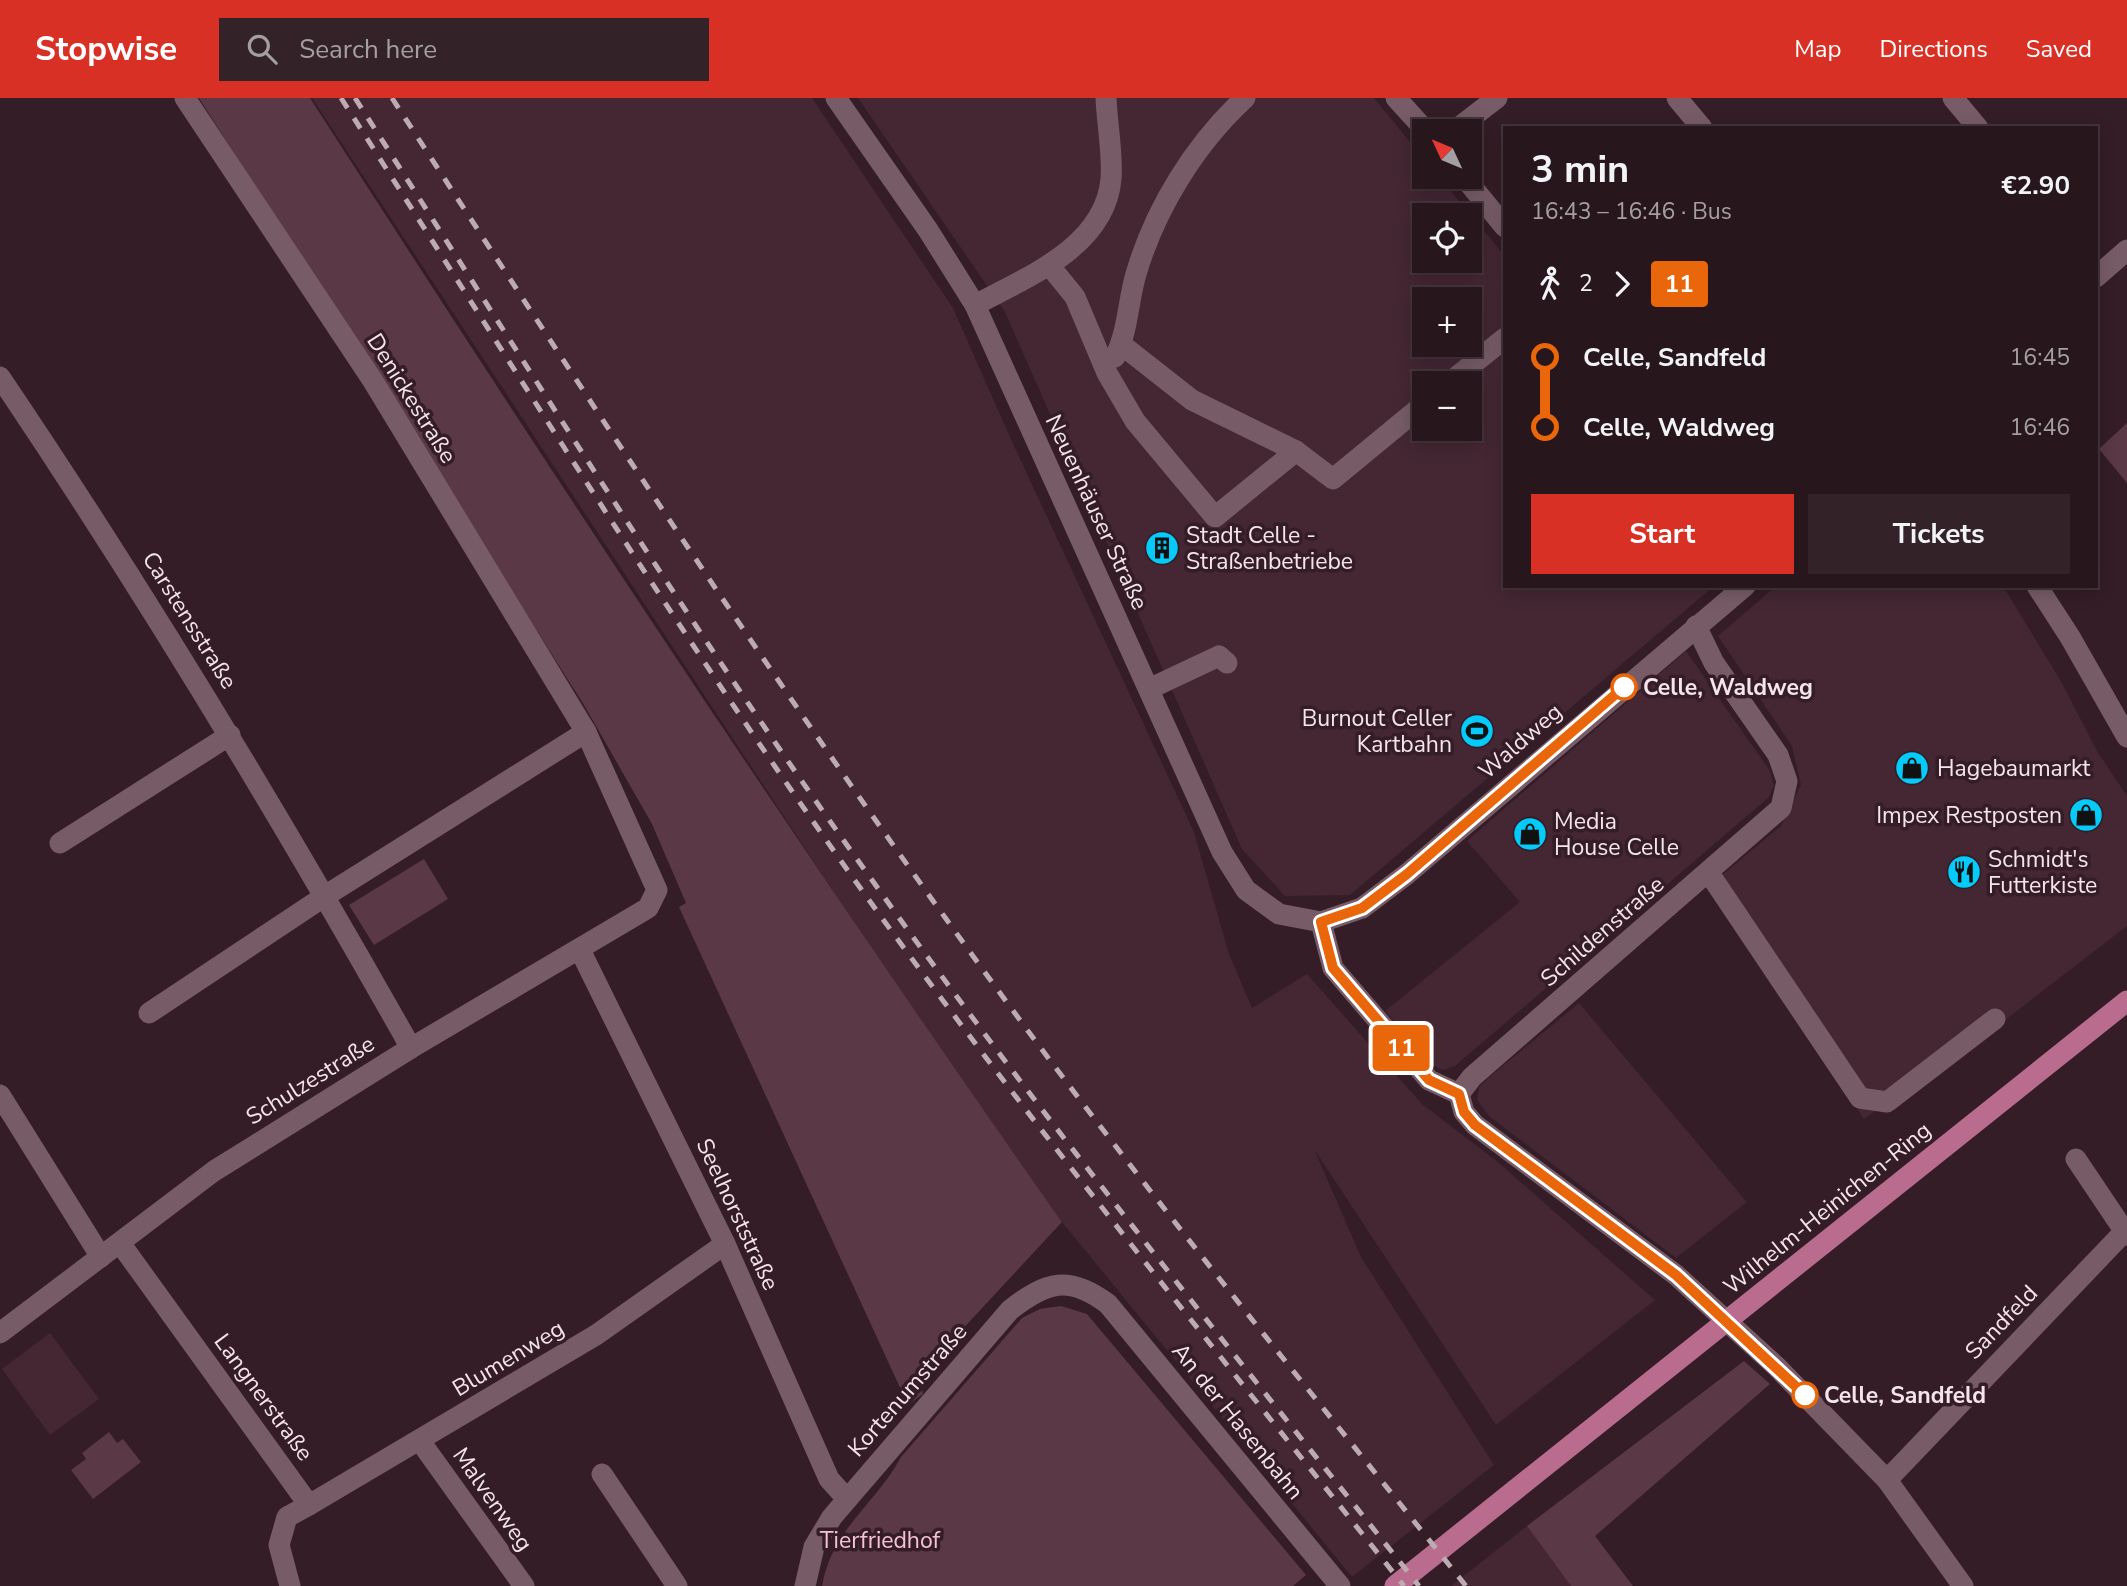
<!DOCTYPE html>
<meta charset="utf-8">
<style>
:root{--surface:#27161c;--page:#332329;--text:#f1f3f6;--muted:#a49fa3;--line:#43353b;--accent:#d93025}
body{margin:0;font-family:"Nunito Sans",sans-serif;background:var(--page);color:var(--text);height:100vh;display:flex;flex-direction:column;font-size:26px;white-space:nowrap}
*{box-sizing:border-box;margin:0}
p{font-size:23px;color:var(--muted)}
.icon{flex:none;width:38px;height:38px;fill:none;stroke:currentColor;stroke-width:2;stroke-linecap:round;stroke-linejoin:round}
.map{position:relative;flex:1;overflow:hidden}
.panel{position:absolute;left:1503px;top:28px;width:595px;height:462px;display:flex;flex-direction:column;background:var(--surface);border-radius:0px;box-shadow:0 4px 18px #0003,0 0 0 2px var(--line)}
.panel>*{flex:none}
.badge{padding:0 14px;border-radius:5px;font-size:24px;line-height:46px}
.needle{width:46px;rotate:314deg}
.buttons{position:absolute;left:1412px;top:21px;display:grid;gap:14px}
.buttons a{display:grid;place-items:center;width:70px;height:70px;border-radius:0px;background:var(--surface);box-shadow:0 4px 18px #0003,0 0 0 2px var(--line);font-size:35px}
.map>.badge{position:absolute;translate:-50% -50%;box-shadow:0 0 0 4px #fff}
.legs{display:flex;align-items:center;gap:10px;height:77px;padding:0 28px;font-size:23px}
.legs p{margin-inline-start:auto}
.overview{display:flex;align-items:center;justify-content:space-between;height:119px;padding:0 28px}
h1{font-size:38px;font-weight:700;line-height:52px}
.action{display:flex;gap:14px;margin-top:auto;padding:14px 28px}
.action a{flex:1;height:80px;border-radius:0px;background:var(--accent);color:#fff;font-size:28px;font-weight:700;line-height:80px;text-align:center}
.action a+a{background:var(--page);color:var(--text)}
ul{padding:0 28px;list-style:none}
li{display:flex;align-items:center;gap:24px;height:70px;font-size:26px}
li i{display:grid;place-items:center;width:10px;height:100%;margin:0 9px;background:currentColor}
li i::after{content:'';width:18px;height:18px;margin:-9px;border:5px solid;border-radius:50%;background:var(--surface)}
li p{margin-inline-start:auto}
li:first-child i{background:linear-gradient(#0000 50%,currentColor 0)}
li:last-child i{background:linear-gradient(currentColor 50%,#0000 0)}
header{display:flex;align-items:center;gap:42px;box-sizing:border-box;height:98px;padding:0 35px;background:var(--accent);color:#fff}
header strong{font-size:33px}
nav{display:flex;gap:38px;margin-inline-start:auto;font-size:24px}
.search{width:490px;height:63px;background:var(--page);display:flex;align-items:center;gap:18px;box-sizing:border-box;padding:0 24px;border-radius:0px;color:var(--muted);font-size:26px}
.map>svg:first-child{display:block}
.built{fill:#442733;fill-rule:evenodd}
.green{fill:#5a3846}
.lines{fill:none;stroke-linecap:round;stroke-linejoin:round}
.minor{stroke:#775c67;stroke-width:21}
.major{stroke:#ba6c8f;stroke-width:21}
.rail{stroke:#bdabb2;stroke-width:5;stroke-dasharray:12 12;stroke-linecap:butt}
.line-1-casing{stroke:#fff;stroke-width:16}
.line-1{stroke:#ea660b;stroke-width:10}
.stop-1-dot{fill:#fff;stroke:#ea660b;stroke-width:3.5}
.labels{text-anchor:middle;stroke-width:7;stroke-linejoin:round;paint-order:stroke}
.street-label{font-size:23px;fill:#f5e5eb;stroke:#341d26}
.poi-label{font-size:23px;fill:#f5e5eb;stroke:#341d26;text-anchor:start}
.stop-label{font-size:23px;font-weight:bold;fill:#f5e5eb;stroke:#341d26;text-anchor:start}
.park-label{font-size:23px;fill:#f5c1d5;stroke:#341d26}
</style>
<header>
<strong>Stopwise</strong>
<div class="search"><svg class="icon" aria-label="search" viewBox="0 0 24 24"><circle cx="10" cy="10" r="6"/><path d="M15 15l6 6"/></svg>Search here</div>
<nav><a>Map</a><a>Directions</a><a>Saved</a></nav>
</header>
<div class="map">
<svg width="2127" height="1488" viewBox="0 0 2127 1488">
<rect width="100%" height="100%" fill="#341d26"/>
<g class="built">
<polygon points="312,0 812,0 953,210 1014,348 1194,734 1229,856 1252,910 1307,876 1422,1006 1499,1065 1655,1202 1496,1327 1314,1051 1361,1159 1494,1367 1352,1479 1062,1124 881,866"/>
<path d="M858 0H1374L1424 61V79H1439L1505 158V488H1714L1350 797 1285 798 1242 751 1005 214ZM1424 117H1470V163H1424ZM1424 201H1470V247H1424ZM1424 285H1470V331H1424Z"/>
<polygon points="1776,488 2003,488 2062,585 2097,653 2127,698 2127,828 1983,939 1864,1021 1710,787 1781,728 1801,687 1792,648 1718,538"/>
<polygon points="1686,553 1770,673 1774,688 1768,700 1455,968 1443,972 1430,966 1385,913 1520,804 1467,743"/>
<polygon points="1579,905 1747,1104 1676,1160 1489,1018 1477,1002 1479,989 1487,981"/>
<polygon points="50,1235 99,1301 50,1337 2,1271"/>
<polygon points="1527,1428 1571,1488 1451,1488"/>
</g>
<g class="green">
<path d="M199 0H310C554 379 802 755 1062 1124L919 1278 923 1296 908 1307 679 809 686 805 652 726 584 607Z"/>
<polygon points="2127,325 2127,385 2099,351"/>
<polygon points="424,761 448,801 374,847 349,807"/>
<path d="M1061 1208 1087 1216 1306 1477 1293 1488H822C832 1431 875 1407 901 1359L1022 1220 1040 1211Z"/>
<polygon points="1744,1263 1770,1286 1595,1438 1633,1488 1571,1488 1527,1428"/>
<polygon points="109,1334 117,1345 123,1341 141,1364 93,1401 71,1372 86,1361 82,1355"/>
</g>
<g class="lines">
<g class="minor">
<polyline points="836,0 928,132 975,207 1222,754 1246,792 1279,816 1321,824 1362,810 1407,776 1745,488"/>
<polyline points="1396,0 1426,33"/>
<polyline points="1677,0 1702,30"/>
<polyline points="1953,0 1978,30"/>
<polyline points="1454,33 1497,0"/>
<polyline points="1464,79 1505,129"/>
<polyline points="1049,167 1075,199 1107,275 1135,323 1215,419 1296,353"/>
<polyline points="2096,179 2127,152"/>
<path d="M975 207C1027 179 1105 149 1111 81 1113 55 1107 26 1106 0"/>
<polyline points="1122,247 1192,302 1296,353 1333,381 1424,306"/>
<path d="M1115 259C1128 234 1128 203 1136 176 1155 111 1195 46 1245 0"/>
<path d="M0 279C147 497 282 721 411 950"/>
<polyline points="1449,285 1505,240"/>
<polyline points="2037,488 2070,539 2127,639"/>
<polyline points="1696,528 1714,565 1778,657 1787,683 1781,710 1472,979 1459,996 1464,1014 1475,1027 1676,1177 1777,1269 1887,1382 1963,1488"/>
<polyline points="1151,590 1219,558 1227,565"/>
<polyline points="60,745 230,637"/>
<polyline points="1709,775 1860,1000 1887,1004 1995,921"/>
<polyline points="1321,824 1333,870 1429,982 1459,996"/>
<polyline points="580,852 725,1146 829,1381 847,1401"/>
<polyline points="149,915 325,798 586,634"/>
<polyline points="0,997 101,1159"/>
<polyline points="2076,1061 2127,1137"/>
<polyline points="120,1145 309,1407 287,1419 279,1447 290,1488"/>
<polyline points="0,1235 214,1073 411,950 648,810 657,792 586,634 373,283 185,0"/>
<polyline points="420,1343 524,1488"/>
<polyline points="602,1376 677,1488"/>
<polyline points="1887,1382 2125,1133"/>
<polyline points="309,1407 596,1237 725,1146"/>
<path d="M805 1488 814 1449 832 1419 1010 1212C1047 1183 1069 1177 1108 1206L1340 1488"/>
</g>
<polyline class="major" points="1395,1488 2127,903"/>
<g class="rail">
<path d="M341 0C510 263 674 530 856 784 1029 1025 1219 1256 1404 1488"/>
<path d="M355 0C522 260 686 524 867 775 1041 1020 1232 1253 1419 1488"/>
<path d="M392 0C600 320 809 639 1037 945 1175 1129 1322 1308 1466 1488"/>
</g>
</g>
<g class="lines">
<g class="line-1-casing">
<polyline id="line-1" points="1624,589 1407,776 1362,810 1321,824 1333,870 1429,982 1459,996 1464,1014 1475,1027 1676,1177 1805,1297"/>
</g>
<use href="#line-1" class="line-1"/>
</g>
<defs>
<g id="building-disc" transform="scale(1.75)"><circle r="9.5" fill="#04cbf9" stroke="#341d26"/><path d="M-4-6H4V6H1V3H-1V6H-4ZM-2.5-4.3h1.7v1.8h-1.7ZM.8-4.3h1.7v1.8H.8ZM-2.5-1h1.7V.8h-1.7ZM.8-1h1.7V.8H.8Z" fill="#111"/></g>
<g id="stadium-disc" transform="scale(1.75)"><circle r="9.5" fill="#04cbf9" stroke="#341d26"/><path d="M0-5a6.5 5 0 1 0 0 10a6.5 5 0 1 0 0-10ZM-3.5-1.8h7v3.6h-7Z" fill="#111"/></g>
<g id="shop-disc" transform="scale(1.75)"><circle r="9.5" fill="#04cbf9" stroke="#341d26"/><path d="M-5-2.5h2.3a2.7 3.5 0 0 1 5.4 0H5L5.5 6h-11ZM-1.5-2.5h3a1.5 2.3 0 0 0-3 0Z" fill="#111"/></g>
<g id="restaurant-disc" transform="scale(1.75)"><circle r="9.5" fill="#04cbf9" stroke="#341d26"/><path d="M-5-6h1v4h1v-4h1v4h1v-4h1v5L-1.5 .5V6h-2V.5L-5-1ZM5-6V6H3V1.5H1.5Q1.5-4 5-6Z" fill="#111"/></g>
</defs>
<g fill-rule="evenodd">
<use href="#building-disc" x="1162" y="450"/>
<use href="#stadium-disc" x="1477" y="633"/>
<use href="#shop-disc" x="1912" y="670"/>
<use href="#shop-disc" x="2086" y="717"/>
<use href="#shop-disc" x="1530" y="736"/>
<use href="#restaurant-disc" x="1964" y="774"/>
</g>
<g class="stop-1-dot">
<circle cx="1624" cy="589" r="12"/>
<circle cx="1805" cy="1297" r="12"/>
</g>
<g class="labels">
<g class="street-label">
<text transform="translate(412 300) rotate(58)" y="8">Denickestraße</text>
<text transform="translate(1097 414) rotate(65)" y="8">Neuenhäuser Straße</text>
<text transform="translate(190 522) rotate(58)" y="8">Carstensstraße</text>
<text transform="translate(1520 643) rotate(-41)" y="8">Waldweg</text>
<text transform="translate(1602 833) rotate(-41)" y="8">Schildenstraße</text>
<text transform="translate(310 982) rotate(-32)" y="8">Schulzestraße</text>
<text transform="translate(1827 1110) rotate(-39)" y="8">Wilhelm-Heinichen-Ring</text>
<text transform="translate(738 1116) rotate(65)" y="8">Seelhorststraße</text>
<text transform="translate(2001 1224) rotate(-46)" y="8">Sandfeld</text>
<text transform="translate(508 1260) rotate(-31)" y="8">Blumenweg</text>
<text transform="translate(907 1292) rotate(-49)" y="8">Kortenumstraße</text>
<text transform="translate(264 1299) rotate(54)" y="8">Langnerstraße</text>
<text transform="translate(1238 1323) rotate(51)" y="8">An der Hasenbahn</text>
<text transform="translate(493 1401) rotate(55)" y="8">Malvenweg</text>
</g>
<g class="poi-label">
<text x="1186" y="445">Stadt Celle -<tspan x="1186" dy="26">Straßenbetriebe</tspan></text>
<text x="1452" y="628" text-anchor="end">Burnout Celler<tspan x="1452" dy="26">Kartbahn</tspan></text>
<text x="1937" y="678">Hagebaumarkt</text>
<text x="2062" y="725" text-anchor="end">Impex Restposten</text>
<text x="1554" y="731">Media<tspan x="1554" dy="26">House Celle</tspan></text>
<text x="1988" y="769">Schmidt's<tspan x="1988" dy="26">Futterkiste</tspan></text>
</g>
<g class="stop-label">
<text x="1643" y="597">Celle, Waldweg</text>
<text x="1824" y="1305">Celle, Sandfeld</text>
</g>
<g class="park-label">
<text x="880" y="1450">Tierfriedhof</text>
</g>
</g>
</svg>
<div class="buttons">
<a><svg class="needle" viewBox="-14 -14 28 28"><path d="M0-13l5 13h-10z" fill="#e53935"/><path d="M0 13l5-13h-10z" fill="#a49fa3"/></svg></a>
<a><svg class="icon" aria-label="locate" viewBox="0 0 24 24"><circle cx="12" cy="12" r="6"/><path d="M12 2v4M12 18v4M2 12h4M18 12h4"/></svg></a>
<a>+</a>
<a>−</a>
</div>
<b class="badge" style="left:1401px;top:950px;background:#ea660b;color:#fff">11</b>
<section class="panel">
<div class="overview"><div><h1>3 min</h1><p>16:43 – 16:46 · Bus</p></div><b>€2.90</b></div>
<div class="legs"><svg class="icon" aria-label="walk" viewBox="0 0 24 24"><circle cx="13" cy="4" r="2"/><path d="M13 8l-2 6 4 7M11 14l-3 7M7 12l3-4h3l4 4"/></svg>2<svg class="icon" aria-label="forward" viewBox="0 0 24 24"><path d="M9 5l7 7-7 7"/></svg><b class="badge" style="background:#ea660b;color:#fff">11</b></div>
<ul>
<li><i style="color:#ea660b"></i><b>Celle, Sandfeld</b><p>16:45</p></li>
<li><i style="color:#ea660b"></i><b>Celle, Waldweg</b><p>16:46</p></li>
</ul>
<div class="action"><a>Start</a><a>Tickets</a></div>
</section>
</div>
